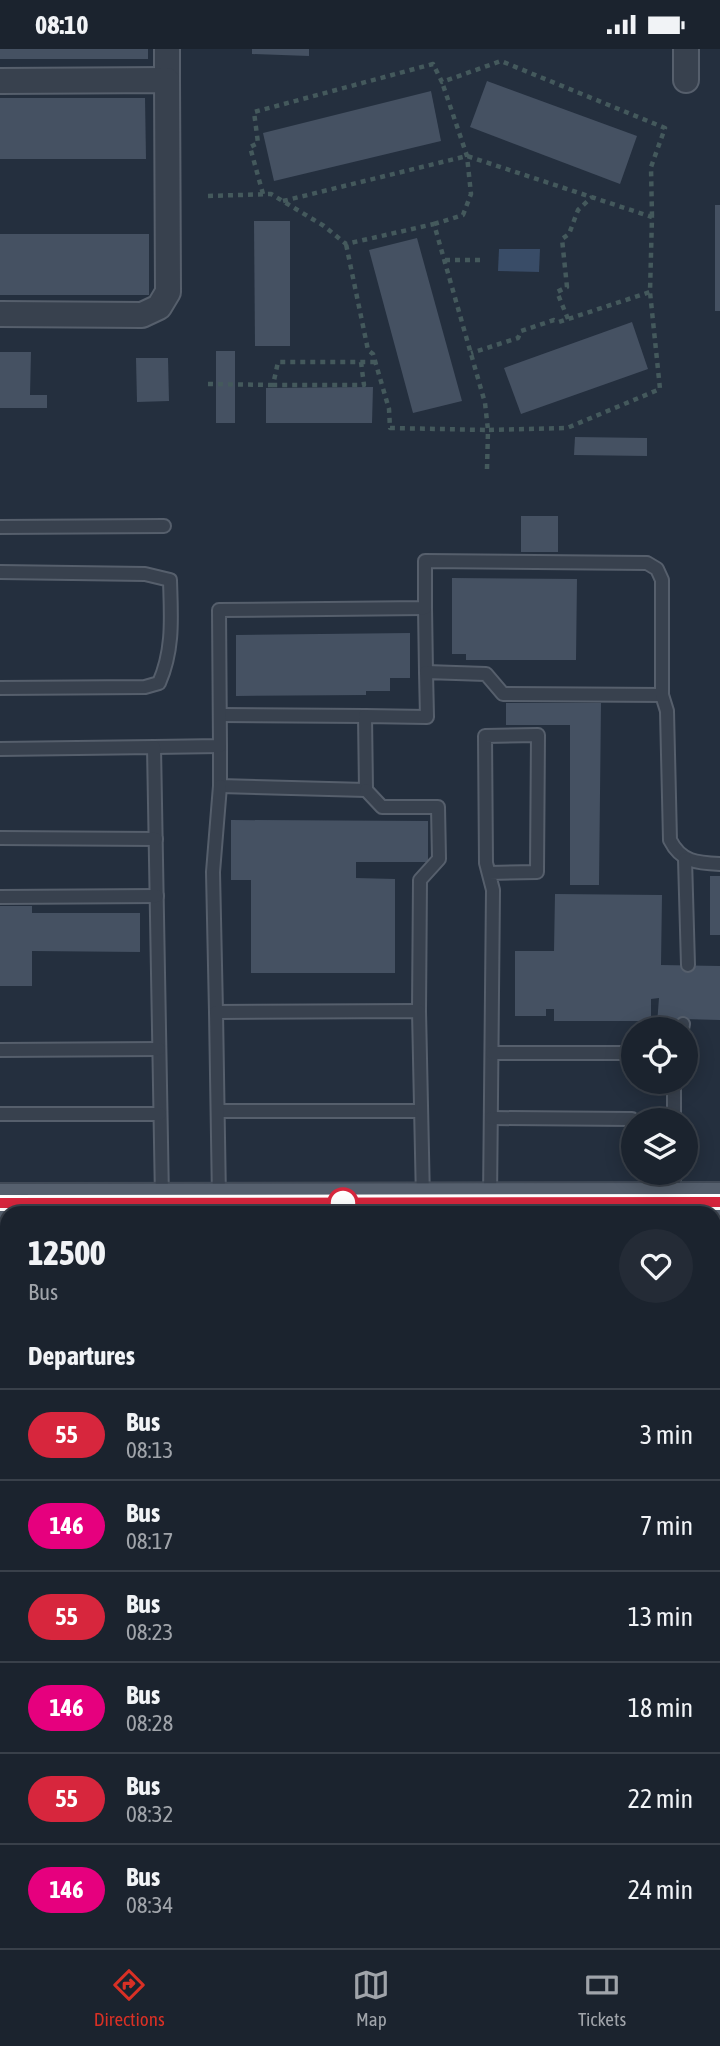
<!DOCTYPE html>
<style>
:root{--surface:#1b232e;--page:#242b36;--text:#f1f3f6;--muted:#a0a4aa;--line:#39404a;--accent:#d93025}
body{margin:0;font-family:"Asap Condensed",sans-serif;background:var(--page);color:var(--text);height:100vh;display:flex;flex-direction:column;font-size:26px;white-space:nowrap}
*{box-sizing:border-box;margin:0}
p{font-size:23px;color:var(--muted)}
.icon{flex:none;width:38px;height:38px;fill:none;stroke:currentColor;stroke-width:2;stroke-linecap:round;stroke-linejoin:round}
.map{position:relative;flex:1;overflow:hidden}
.panel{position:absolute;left:0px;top:1157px;width:721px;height:744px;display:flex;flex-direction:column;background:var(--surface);border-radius:21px 21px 0 0;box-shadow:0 4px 18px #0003,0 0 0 2px var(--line)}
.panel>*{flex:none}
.badge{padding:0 14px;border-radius:23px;font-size:24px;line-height:46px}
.fabs{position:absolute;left:621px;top:968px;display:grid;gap:14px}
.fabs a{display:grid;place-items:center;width:77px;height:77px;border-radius:50%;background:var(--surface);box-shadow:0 4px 18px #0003,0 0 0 2px var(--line);font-size:35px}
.map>.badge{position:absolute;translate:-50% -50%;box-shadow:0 0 0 4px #fff}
h2{padding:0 28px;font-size:26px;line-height:63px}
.round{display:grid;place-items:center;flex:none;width:74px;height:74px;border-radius:37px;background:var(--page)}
.overview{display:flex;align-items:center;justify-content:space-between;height:119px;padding:0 28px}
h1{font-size:33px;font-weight:800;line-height:52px}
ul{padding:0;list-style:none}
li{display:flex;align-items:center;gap:21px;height:91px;padding:0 28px;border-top:2px solid var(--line)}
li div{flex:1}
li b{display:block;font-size:26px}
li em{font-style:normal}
li .badge{min-width:77px;font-weight:700;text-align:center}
.status{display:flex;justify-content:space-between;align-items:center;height:49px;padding:0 35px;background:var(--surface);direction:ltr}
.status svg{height:19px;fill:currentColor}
.tab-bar{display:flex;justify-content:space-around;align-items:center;height:98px;border-top:2px solid var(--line);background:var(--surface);font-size:19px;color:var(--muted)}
.tab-bar a{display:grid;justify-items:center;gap:4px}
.tab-bar .active{color:var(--accent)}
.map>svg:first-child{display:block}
.water{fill:#394c67}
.building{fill:#455162}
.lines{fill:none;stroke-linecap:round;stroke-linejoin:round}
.lane-casing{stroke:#565f6c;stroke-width:16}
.street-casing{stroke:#565f6c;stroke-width:28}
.primary-casing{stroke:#414a57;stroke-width:42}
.path{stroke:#44595c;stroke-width:4.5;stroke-dasharray:5 5;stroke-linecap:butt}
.lane{stroke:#38414e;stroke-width:12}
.street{stroke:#38414e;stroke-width:24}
.primary{stroke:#56606e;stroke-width:38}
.line-casing{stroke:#fff;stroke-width:16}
.line{stroke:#d7263d;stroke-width:10}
.stop-dot{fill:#fff;stroke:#d7263d;stroke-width:3.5}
</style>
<div class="status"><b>08:10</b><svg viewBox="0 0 49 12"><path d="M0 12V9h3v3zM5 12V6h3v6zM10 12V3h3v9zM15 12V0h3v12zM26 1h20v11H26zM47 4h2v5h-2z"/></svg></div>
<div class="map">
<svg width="720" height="1899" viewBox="0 0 720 1899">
<rect width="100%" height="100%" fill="#242f3e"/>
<polygon class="water" points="499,200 540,200 539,223 498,222"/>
<g class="building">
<rect x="0" y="0" width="148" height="10"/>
<polygon points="252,0 309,0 309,7 252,5"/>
<polygon points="487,32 637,87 620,135 470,78"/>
<polygon points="431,42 441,92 274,132 263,84"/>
<polygon points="0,49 145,49 146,110 0,110"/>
<rect x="715" y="156" width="5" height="106"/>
<polygon points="254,172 290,172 290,297 255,297"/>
<rect x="0" y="185" width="149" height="61"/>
<polygon points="417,189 462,352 413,364 369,201"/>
<polygon points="632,273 648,320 521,365 504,319"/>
<rect x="216" y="302" width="19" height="72"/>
<polygon points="0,303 31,303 30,346 47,346 47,359 0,359"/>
<polygon points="136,309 168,309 169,352 137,353"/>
<polygon points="373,338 372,374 266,374 266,339"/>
<polygon points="575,388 647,389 647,407 574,406"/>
<rect x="521" y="467" width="37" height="36"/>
<polygon points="452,529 577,530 576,611 466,611 466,605 452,605"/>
<polygon points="410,584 410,629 390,629 390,642 366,642 366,646 236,647 236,586"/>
<polygon points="506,654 601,654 599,836 570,836 570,676 506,676"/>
<polygon points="231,771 428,772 428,813 356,813 356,829 395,830 395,924 251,924 251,831 231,831"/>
<rect x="710" y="827" width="10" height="59"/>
<polygon points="555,845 662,846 661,916 720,917 720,971 683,970 683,975 657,975 659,949 651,950 651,972 554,972 554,960 546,960 546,967 515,967 515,902 554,902"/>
<polygon points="0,857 32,857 32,864 140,864 140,903 32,902 32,937 0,937"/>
<polygon points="720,1293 720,1323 714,1323 714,1296"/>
<rect x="714" y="1356" width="6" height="209"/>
<polygon points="7,1363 7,1569 0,1569 0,1364"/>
<rect x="247" y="1894" width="85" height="5"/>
<rect x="444" y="1894" width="176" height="5"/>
<rect x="14" y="1895" width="39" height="4"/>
<rect x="65" y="1895" width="38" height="4"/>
</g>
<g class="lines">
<g class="lane-casing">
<g id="lane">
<polyline points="0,478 164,477"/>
<path d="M0 523 145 525 170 531C171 567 174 600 159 634L145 638 0 639"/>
<polyline points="425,559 426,623"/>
<polyline points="220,666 365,667"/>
<polyline points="220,697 220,737 366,741 365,667 427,668 426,623 486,625 503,645 662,646"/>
<path d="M154 698 220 697 219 561 425 559V512L647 514 657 520 662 531V646L667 662 670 791C681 813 697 814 720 815"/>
<polyline points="0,700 154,698 162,1149"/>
<polyline points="366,741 382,758 438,758 439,810 420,831 419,962"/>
<polyline points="0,789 156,790"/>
<polyline points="685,810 688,916"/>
<polyline points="489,824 537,823 538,686 485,687 486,814 493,841 490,1151"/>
<polyline points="0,848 157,847"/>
<polyline points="216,963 213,823 220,737"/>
<polyline points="682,980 683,975"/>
<polyline points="0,1001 159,1000"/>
<polyline points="492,1004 634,1004"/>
<polyline points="674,1032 674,1071"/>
<polyline points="218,1062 421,1062"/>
<polyline points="0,1065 160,1065"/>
<polyline points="491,1069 632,1070"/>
<polyline points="674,1124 674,1148"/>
<polyline points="219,1150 216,963 419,962 423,1151"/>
<polyline points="0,1606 7,1606"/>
<polyline points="714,1672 720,1672"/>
<polyline points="0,1881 7,1881"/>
<polyline points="363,1894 363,1899"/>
<polyline points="437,1894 437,1899"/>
<polyline points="688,1894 688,1899"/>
</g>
</g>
<g class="street-casing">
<g id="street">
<polyline points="167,31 167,0"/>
<polyline points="686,31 686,0"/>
<polyline points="0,32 167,31 168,243 159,258 142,266 0,265"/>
<polyline points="714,1844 720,1844"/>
<polyline points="0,1848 7,1848"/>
<polyline points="185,1899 185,1894"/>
</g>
</g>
<g class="primary-casing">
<polyline id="primary" points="0,1154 720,1153"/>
</g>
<g class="path">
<polyline points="263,145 250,98 258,94 254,63 433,15 442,33 501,12 665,79 651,118 652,168"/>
<polyline points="208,147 271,145 324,177 346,195 434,175 485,354 488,381 390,379 389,360 373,305 368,301 346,195"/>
<polyline points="283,152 467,107 652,168 650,243 559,273 554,271 521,282 518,289 471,304"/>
<polyline points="434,175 463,166 471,145 467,107 442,33"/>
<polyline points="445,211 483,211"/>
<polyline points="568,270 557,243 567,238 562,190 569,185 578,161 592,148"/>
<polyline points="361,313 364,336 273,336 278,313 375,313"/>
<polyline points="208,335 273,336"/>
<polyline points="487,420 488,381 567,379 660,340 650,243"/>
</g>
<use href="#lane" class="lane"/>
<use href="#street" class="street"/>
<use href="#primary" class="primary"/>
</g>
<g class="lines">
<g class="line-casing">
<polyline id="line" points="0,1154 720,1153"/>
</g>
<use href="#line" class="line"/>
</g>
<circle class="stop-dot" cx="343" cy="1154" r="14"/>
</svg>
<div class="fabs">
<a><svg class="icon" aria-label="locate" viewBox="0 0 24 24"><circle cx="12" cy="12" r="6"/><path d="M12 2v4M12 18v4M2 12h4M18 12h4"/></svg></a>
<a><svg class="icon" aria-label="layers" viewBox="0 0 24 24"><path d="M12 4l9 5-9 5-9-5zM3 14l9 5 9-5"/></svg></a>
</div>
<section class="panel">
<div class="overview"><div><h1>12500</h1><p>Bus</p></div><a class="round"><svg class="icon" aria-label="heart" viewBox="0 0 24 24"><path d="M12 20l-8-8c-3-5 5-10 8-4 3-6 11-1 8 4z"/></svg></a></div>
<h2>Departures</h2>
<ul>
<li><span class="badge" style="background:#d7263d;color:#fff">55</span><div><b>Bus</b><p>08:13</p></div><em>3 min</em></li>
<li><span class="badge" style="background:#e6007e;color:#fff">146</span><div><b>Bus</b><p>08:17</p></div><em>7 min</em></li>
<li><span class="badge" style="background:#d7263d;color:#fff">55</span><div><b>Bus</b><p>08:23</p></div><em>13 min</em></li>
<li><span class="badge" style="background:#e6007e;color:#fff">146</span><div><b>Bus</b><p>08:28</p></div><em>18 min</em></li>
<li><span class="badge" style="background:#d7263d;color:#fff">55</span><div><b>Bus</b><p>08:32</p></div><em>22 min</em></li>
<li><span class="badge" style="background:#e6007e;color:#fff">146</span><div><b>Bus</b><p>08:34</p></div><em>24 min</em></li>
</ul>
</section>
</div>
<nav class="tab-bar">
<a class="active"><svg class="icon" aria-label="directions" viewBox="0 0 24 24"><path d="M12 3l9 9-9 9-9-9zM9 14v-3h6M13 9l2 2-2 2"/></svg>Directions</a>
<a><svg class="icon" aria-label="map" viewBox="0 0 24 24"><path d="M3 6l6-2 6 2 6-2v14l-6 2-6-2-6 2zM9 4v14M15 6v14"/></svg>Map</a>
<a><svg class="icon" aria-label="tickets" viewBox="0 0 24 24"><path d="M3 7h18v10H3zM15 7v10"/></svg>Tickets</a>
</nav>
